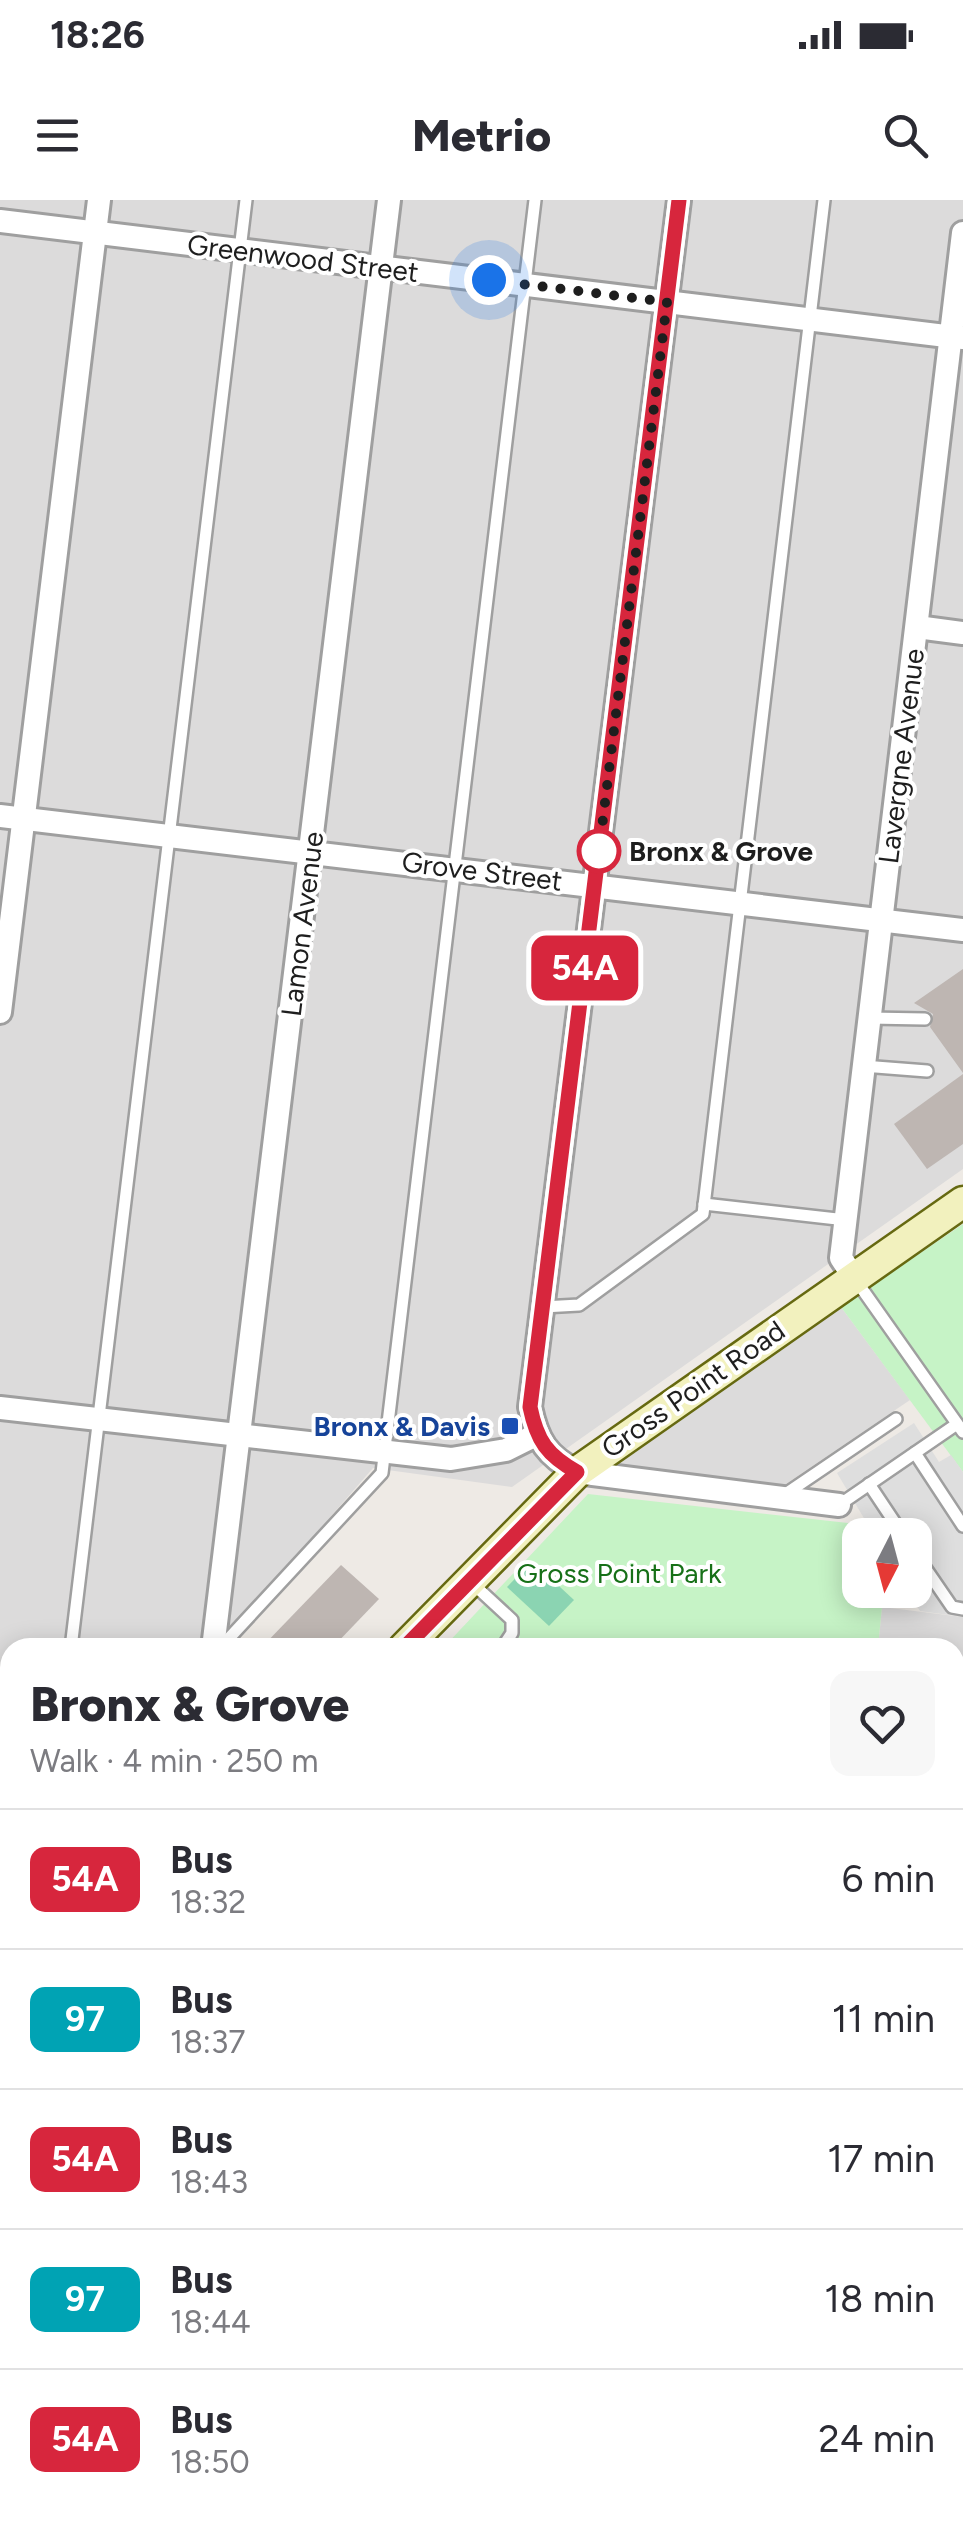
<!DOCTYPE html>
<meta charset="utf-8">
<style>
:root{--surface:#fff;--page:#f7f7f7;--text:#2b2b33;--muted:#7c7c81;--line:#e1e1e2}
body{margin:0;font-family:Figtree,sans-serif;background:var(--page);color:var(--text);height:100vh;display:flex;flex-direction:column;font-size:38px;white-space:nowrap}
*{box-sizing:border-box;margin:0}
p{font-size:32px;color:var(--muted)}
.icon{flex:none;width:55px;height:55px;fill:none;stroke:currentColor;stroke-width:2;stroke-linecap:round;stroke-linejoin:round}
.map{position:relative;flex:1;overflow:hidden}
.drawer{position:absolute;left:0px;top:1438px;width:965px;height:892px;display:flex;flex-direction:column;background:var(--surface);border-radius:30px 30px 0 0;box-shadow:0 5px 25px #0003}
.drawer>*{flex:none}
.badge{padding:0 20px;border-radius:15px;font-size:35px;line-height:65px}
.needle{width:65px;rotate:186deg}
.buttons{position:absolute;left:842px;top:1318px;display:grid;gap:20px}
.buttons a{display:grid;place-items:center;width:90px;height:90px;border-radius:20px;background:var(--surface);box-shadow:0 5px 25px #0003;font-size:50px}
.you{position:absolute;width:50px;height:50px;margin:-25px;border:8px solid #fff;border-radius:50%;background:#1a73e8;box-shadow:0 0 0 15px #1a73e833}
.map>.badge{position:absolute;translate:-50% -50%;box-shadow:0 0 0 5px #fff}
.round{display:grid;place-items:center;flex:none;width:105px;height:105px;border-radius:20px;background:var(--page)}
.head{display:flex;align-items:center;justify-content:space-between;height:170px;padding:0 30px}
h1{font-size:48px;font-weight:800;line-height:75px}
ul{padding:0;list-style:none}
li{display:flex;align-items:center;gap:30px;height:140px;padding:0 30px;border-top:2px solid var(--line)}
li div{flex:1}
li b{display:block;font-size:38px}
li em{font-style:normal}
li .badge{min-width:110px;font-weight:700;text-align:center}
.status{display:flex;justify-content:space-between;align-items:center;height:70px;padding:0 50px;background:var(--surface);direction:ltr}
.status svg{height:28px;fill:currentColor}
header{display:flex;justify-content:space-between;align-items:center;height:130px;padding:0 30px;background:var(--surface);font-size:45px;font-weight:800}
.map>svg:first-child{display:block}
.residential{fill:#dcdbdb}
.commercial{fill:#edd6d7}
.grass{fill:#cde2b0}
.park{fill:#c6f3c6}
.pitch{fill:#8bd4b2}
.parking{fill:#dedede}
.building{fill:#beb6b2}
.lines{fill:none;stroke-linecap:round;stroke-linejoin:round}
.service-casing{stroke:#9f9f9f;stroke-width:16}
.minor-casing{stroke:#9f9f9f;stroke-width:28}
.tertiary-casing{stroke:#9f9f9f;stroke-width:32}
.secondary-casing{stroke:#666911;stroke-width:35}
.service{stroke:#fff;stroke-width:11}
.minor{stroke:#fff;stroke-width:22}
.tertiary{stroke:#fff;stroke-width:28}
.secondary{stroke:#f2f1be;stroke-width:30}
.line-casing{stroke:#fff;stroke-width:22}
.line{stroke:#d7263d;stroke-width:15}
.walk{stroke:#1e1e1e;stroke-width:10;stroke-dasharray:0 18}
.stop-dot{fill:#fff;stroke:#d7263d;stroke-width:5}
.transit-dot{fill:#1a4fb4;stroke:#fff;stroke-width:4}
.labels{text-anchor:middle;stroke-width:8;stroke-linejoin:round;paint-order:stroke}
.street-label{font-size:28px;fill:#1e1e1e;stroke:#fff}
.stop-label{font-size:28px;font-weight:bold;fill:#1e1e1e;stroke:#fff;text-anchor:start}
.transit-label{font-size:28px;font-weight:bold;fill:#164399;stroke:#fff;text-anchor:end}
.park-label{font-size:28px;fill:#177018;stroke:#fff}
</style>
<div class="status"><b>18:26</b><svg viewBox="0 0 49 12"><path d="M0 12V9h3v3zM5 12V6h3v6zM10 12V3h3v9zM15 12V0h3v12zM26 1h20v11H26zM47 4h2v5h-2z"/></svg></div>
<header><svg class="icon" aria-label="menu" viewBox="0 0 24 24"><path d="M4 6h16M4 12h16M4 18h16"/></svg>Metrio<svg class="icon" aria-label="search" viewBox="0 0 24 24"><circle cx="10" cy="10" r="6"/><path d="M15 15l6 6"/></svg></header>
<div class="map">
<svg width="963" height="2329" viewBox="0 0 963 2329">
<rect width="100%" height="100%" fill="#eeeae5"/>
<g class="residential">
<polygon points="0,0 963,0 963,969 512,1287 373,1268 217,1447 10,1448 10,1654 0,1653"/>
<polygon points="841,1107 910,1200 783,1286 617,1265"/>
<polygon points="882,1407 963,1417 963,1878 955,1877 955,1448 878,1448"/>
<polygon points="955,1948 963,1949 963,2329 615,2329 616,2320 955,2320"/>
<polygon points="0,2033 10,2042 10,2294 0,2305"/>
</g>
<polygon class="commercial" points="0,1663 10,1664 10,1770 0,1769"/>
<polygon class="grass" points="10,2295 10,2320 319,2320 330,2329 0,2329 0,2305"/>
<g class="park">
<polygon points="963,1024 963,1272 841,1107"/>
<polygon points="588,1294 848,1323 860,1352 860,1390 875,1390 882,1407 878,1447 443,1448"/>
</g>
<polygon class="pitch" points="532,1361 574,1400 549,1426 507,1387"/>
<g class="parking">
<polygon points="914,1223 939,1262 951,1255 963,1272 963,1417 920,1411 907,1390 915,1390 915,1335 874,1335 837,1273"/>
<polygon points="361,2320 603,2320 601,2329 355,2329"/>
</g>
<g class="building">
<polygon points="963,769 963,873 930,827 933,814 914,803"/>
<polygon points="963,874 963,944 927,969 894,924"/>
<polygon points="341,1365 379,1399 332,1448 261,1448"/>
</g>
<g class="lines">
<g class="service-casing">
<g id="service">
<polyline points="869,818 925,819"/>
<polyline points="863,866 927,871"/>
<polyline points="704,1004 846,1020"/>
<polyline points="855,1079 963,1232"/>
<polyline points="543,1107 579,1105 703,1014 824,0"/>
<polyline points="915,1253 963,1326"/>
<polyline points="869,1284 903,1335"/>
<polyline points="784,1295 896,1219"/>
<polyline points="839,1305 957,1224"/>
<polyline points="915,1353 952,1407 963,1409"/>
<polyline points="472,1383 512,1420 512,1433 502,1448"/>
<polyline points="71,1448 246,0"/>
<polyline points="220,1448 382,1273 535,0"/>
<polyline points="0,1650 10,1651"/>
<polyline points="0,1987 10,1997"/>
<polyline points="955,2059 963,2060"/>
<polyline points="0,2256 10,2245"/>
<polyline points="374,2320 381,2329"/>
<polyline points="576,2329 577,2320"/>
<polyline points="865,2329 866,2320"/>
</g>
</g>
<g class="minor-casing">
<g id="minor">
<path d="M679 0 530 1207C537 1241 547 1256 577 1272L839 1305"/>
<polyline points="0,21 963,138"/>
<polyline points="917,427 963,433"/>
<polyline points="0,616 963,730"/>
<polyline points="0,812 99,0"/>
<polyline points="853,1076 841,1058 963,33"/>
<polyline points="0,1208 451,1259 506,1250 536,1235"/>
<polyline points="213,1448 389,0"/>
<polyline points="959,1912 963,1880"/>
<polyline points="720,2329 721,2320"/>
</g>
</g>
<g class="tertiary-casing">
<g id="tertiary">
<polyline points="0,1801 10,1802"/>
<polyline points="955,1912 963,1913"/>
</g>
</g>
<g class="secondary-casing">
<g id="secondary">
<polyline points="404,1448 577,1272 963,1002"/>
<polyline points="0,1874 10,1864"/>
</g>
</g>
<use href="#service" class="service"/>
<use href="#minor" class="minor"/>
<use href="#tertiary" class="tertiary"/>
<use href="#secondary" class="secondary"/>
</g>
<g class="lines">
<g class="line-casing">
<path id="line" d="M404 1448 577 1272C547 1255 537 1241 530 1207L679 0"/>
</g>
<use href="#line" class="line"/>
<polyline class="walk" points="489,80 667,102 599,651"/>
</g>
<circle class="stop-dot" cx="599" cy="651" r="20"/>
<rect class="transit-dot" x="500" y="1216" width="20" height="20" rx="5"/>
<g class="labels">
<g class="street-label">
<text transform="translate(303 58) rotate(7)" y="10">Greenwood Street</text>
<text transform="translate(901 556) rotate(-83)" y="10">Lavergne Avenue</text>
<text transform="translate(482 671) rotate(7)" y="10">Grove Street</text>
<text transform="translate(302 724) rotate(-83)" y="10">Lamon Avenue</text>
<text transform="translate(693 1189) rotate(-35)" y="10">Gross Point Road</text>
</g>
<g class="stop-label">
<text x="629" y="661">Bronx &amp; Grove</text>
</g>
<g class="transit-label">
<text x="490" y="1236">Bronx &amp; Davis</text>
</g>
<g class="park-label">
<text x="619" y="1383">Gross Point Park</text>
</g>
</g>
</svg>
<div class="buttons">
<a><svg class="needle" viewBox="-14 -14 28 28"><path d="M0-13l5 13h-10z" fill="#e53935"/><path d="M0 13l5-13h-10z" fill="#7c7c81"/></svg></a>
</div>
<div class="you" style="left:489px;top:80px"></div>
<b class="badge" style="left:585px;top:768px;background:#d7263d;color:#fff">54A</b>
<section class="drawer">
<div class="head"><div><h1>Bronx &amp; Grove</h1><p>Walk · 4 min · 250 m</p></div><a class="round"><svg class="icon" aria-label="heart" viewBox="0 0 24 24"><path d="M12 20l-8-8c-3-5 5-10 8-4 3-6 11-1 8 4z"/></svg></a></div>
<ul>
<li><span class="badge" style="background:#d7263d;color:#fff">54A</span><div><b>Bus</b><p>18:32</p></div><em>6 min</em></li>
<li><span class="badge" style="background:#00a3b4;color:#fff">97</span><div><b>Bus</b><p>18:37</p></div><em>11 min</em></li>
<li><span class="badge" style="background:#d7263d;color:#fff">54A</span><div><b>Bus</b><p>18:43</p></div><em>17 min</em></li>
<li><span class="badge" style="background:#00a3b4;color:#fff">97</span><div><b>Bus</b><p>18:44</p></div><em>18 min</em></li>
<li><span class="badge" style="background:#d7263d;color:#fff">54A</span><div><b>Bus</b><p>18:50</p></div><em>24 min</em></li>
</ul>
</section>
</div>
